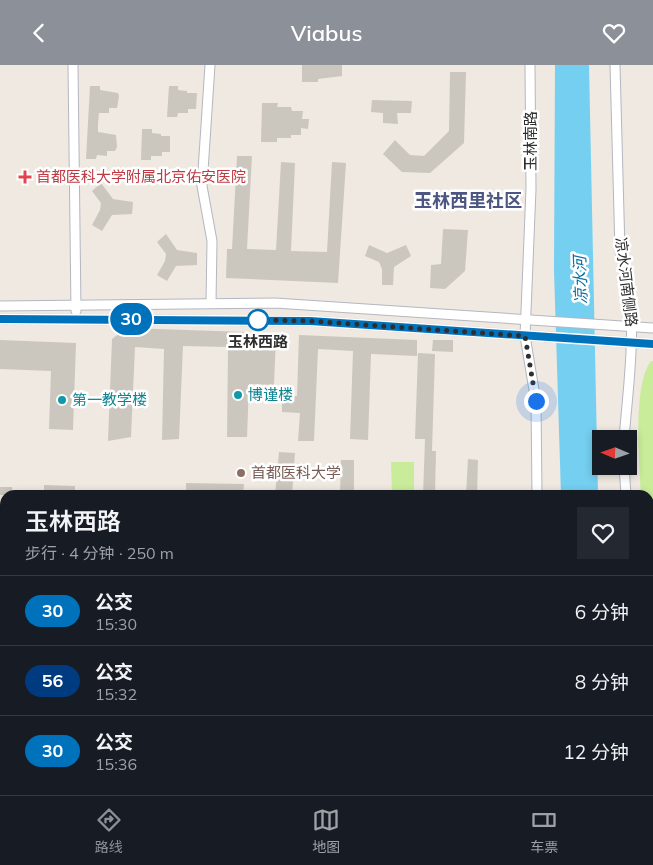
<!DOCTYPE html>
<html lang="zh">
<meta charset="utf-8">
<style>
:root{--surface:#171b24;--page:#242831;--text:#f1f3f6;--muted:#9ea1a6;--line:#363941;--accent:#8c9099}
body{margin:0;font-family:Mulish,"Noto Sans SC",sans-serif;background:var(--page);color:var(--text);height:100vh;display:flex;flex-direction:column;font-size:19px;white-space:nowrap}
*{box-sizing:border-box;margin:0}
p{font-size:16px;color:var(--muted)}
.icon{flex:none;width:28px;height:28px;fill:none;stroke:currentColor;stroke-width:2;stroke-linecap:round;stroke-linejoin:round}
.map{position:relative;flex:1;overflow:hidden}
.sheet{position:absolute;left:0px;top:425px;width:654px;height:305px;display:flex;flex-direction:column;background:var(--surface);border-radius:15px 15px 0 0;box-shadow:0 2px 8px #0003}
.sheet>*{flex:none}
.badge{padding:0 10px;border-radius:16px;font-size:18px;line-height:32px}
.needle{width:32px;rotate:272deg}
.fabs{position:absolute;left:592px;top:365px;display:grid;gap:10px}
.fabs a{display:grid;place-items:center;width:45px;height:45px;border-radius:0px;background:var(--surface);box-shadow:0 2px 8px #0003;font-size:25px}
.you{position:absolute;width:25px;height:25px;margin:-12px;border:4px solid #fff;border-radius:50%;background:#1a73e8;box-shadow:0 0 0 8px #1a73e833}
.map>.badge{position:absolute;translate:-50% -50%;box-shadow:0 0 0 2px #fff}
.round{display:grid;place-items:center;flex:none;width:52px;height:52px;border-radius:0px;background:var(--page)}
.overview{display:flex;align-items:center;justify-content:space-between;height:85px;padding:0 25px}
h1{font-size:24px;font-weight:600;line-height:38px}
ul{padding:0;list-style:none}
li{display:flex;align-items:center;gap:15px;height:70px;padding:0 25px;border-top:1px solid var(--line)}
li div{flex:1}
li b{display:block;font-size:19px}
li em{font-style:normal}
li .badge{min-width:55px;font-weight:700;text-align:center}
header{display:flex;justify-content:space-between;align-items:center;height:65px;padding:0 25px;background:var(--accent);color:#fff;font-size:22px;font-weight:600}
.tabs{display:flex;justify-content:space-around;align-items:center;height:70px;border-top:1px solid var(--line);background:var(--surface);font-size:14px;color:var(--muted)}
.tabs a{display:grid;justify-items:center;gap:2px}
.tabs .selected{color:var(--accent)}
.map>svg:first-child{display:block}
.pitch{fill:#c9ec9a}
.water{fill:#75cff0}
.building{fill:#cbc7bf}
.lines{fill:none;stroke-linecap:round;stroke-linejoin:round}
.minor-casing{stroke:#b4b7c1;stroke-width:11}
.minor{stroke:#fff;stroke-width:9}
.line-casing{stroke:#fff;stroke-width:11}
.line{stroke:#0072bc;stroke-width:8}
.walk{stroke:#2e2e2e;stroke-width:5;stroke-dasharray:0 9}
.health-dot{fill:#e0444e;stroke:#fff;stroke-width:2}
.stop-dot{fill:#fff;stroke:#0072bc;stroke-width:2.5}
.culture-dot{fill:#0f9aa8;stroke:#fff;stroke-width:2}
.education-dot{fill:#8d6e63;stroke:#fff;stroke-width:2}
.labels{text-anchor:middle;stroke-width:5;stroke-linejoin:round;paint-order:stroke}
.street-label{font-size:15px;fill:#2e2e2e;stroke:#fff}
.health-label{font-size:15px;fill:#be3a42;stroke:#fff;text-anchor:start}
.stop-label{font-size:15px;font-weight:bold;fill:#2e2e2e;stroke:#fff}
.culture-label{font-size:15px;fill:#0d838f;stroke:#fff;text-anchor:start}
.education-label{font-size:15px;fill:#785e54;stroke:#fff;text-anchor:start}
.water-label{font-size:16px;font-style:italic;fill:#0d6fa3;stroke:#fff}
.quarter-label{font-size:18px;font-weight:bold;fill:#4d5680;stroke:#fff}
</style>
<header><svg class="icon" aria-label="back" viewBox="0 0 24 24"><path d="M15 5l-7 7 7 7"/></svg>Viabus<svg class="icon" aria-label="heart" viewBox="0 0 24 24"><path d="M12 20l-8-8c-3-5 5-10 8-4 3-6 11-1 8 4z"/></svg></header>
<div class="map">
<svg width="653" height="730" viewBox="0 0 653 730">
<rect width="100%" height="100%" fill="#efe9e1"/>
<g class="pitch">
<path d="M651 296H653V445H649V430H641C640 398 632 321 651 296Z"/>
<polygon points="391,397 414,397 414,430 392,430"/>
</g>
<g class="water">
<polygon points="555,0 589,0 598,430 561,430 554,205"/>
<polygon points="649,603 653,617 653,730 646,730 646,725 649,725"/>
</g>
<g class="building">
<polygon points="302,0 342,0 342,11 318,14 318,17 302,17"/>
<polygon points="450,7 466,7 464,78 430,108 402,107 383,89 395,75 410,90 424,91 449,66"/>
<polygon points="90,21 100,21 100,25 118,28 119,31 117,43 109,43 109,48 99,48 98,59 98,67 116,70 117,82 115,86 107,86 107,91 97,90 96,94 86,94"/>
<polygon points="169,21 178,21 178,25 187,26 187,28 197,28 196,44 188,44 188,48 178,48 177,52 167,52"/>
<polygon points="372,35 412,36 411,48 397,48 398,59 383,58 383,48 371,47"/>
<polygon points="262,38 278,38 277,42 291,42 292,46 303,46 302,54 309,54 308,64 301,63 301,70 291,70 291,73 277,73 277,77 261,77"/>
<polygon points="142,64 152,64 152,68 161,69 161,71 170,71 170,87 162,87 162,91 151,91 151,95 141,95"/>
<polygon points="237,91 252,91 247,184 276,185 281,97 295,98 291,186 327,187 332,97 346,98 338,218 226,213 227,184 232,184"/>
<polygon points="101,118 113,134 133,137 132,149 112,150 102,166 92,160 100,145 101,138 92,126"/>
<polygon points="443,164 468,165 465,206 445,224 430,223 431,200 441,199"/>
<polygon points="166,169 177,185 197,188 197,200 176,201 167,216 157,210 165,196 166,189 157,177"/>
<polygon points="369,180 387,188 406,180 411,191 394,202 393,220 382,220 382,204 379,197 365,191"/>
<polygon points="126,263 248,267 252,271 276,272 274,320 249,319 247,372 227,372 228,282 183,281 179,374 162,375 164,284 135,282 131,372 108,376 112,274"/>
<polygon points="299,270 417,275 417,291 371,289 368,375 350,374 353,286 318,284 314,376 298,376 300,348 282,347 282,330 297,331"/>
<polygon points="0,275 76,278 73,365 49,364 51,306 0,304"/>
<polygon points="433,275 453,275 453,287 432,286"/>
<polygon points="418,288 435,289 432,386 436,386 435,430 423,430 425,374 415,374"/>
<polygon points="279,387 295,388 292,430 275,430"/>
<polygon points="468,394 478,395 477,430 466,430"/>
<polygon points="341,395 354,395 354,429 340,429"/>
<polygon points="186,418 244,419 243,430 186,430"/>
<polygon points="44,420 75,421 75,430 44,430"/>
<rect x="0" y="422" width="12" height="8"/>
</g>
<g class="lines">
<g class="minor-casing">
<g id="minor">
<polyline points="73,0 76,246"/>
<polyline points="210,0 202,121 212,176 211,238"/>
<polyline points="530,0 531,124 525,271 536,337 537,430"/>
<path d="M615 0 620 186C640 250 629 309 624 374"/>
<polyline points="0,241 275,238 653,263"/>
<polyline points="0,254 310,256 653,279"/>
<polyline points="624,401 626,430"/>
<polyline points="649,513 653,528"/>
<polyline points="0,619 5,619"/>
<polyline points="624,730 624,725"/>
</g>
</g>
<use href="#minor" class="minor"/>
</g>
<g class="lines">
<g class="line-casing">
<polyline id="line" points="0,254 310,256 653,279"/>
</g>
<use href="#line" class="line"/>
<polyline class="walk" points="258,255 310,256 525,271 536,336"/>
</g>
<path class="health-dot" d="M22.5 104.5h5v5h5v5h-5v5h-5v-5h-5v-5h5z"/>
<circle class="stop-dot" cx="258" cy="255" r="10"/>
<g class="culture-dot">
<circle cx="238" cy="330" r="5"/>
<circle cx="62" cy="335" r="5"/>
</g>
<circle class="education-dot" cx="241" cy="408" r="5"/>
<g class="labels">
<g class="street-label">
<text transform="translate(531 76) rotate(-90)" y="5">玉林南路</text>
<text transform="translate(626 217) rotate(83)" y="5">凉水河南侧路</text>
</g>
<g class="health-label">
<text x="36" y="117">首都医科大学附属北京佑安医院</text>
</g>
<g class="stop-label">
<text x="258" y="282">玉林西路</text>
</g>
<g class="culture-label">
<text x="248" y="335">博谨楼</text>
<text x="72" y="340">第一教学楼</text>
</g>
<g class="education-label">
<text x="251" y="413">首都医科大学</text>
</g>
<g class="water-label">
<text transform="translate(580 215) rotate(-92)" y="6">凉水河</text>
</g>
<g class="quarter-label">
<text x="468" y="142">玉林西里社区</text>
</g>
</g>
</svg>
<div class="fabs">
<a><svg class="needle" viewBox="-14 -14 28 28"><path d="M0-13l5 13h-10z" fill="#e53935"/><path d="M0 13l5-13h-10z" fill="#9ea1a6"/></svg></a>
</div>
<div class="you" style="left:536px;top:336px"></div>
<b class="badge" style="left:131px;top:254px;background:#0072bc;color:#fff">30</b>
<section class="sheet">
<div class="overview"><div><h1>玉林西路</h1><p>步行 · 4 分钟 · 250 m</p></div><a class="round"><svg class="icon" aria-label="heart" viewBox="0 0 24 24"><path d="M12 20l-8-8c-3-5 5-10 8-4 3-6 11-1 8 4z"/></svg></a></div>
<ul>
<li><span class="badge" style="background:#0072bc;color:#fff">30</span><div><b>公交</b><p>15:30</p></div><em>6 分钟</em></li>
<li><span class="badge" style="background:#003b80;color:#fff">56</span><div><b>公交</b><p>15:32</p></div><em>8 分钟</em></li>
<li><span class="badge" style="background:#0072bc;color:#fff">30</span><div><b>公交</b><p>15:36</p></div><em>12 分钟</em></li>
</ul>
</section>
</div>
<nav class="tabs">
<a class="selected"><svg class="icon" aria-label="directions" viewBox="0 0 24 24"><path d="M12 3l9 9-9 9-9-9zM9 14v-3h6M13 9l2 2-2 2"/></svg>路线</a>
<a><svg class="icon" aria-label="map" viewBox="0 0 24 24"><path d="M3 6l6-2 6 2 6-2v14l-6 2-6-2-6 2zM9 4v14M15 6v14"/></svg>地图</a>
<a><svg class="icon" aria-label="tickets" viewBox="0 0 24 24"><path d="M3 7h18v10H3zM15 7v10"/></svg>车票</a>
</nav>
